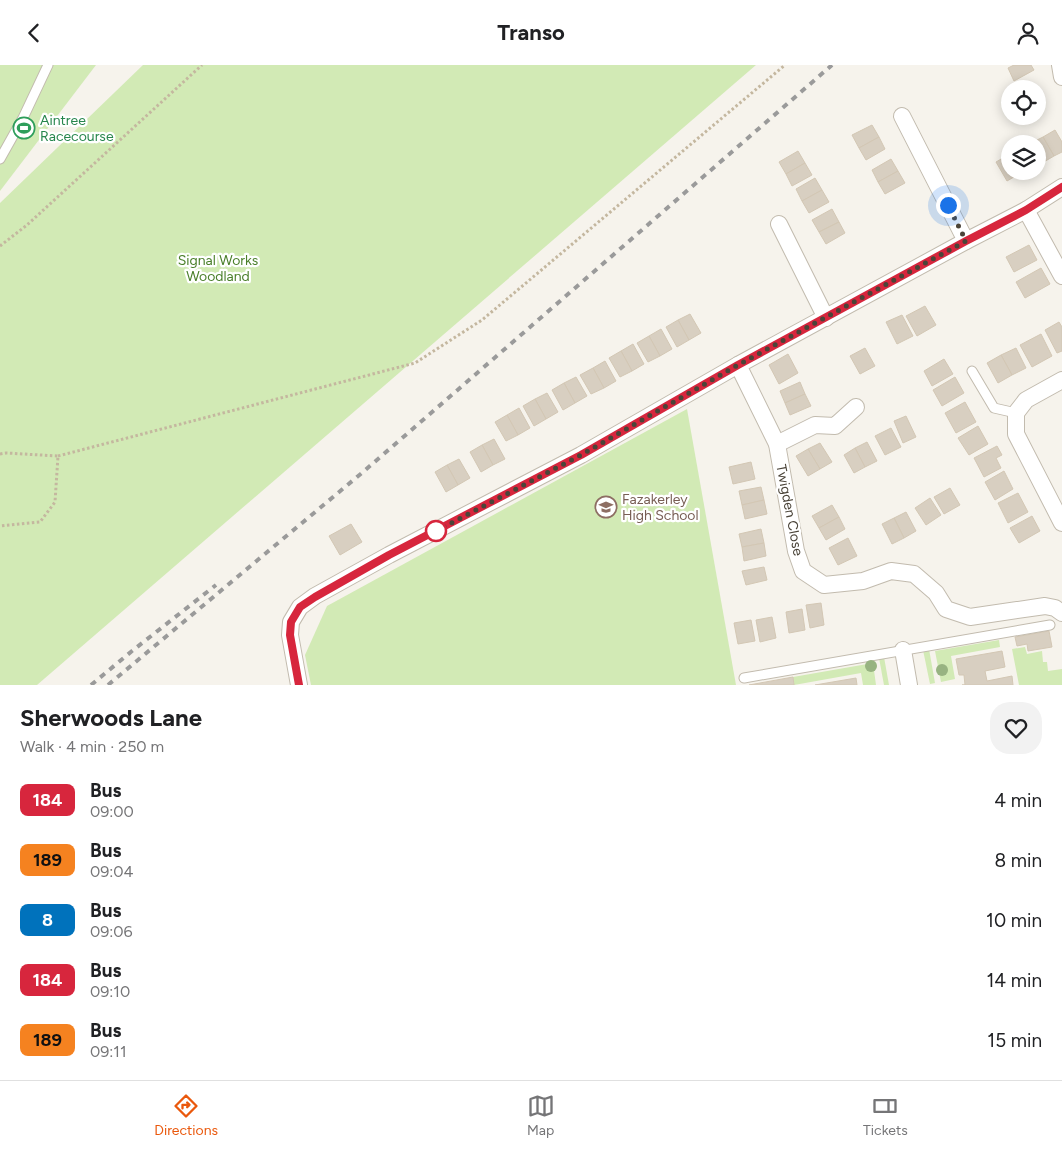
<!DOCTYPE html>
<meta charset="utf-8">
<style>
:root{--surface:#fff;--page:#f2f2f2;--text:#202124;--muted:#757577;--line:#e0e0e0;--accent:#ea580c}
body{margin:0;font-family:Figtree,sans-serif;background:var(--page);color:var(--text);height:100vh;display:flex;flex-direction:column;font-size:19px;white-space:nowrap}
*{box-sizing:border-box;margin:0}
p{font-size:16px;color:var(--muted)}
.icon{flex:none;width:28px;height:28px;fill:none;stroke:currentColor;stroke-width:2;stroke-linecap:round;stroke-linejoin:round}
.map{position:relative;height:620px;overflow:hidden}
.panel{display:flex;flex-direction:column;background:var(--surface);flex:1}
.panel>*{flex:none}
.badge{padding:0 10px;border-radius:8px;font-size:18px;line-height:32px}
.controls{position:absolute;left:1001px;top:15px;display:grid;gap:10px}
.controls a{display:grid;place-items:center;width:45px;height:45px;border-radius:50%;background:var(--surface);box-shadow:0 2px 12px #0003;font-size:25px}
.you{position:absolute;width:25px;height:25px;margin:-12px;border:4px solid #fff;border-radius:50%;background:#1a73e8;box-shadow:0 0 0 8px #1a73e833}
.map>.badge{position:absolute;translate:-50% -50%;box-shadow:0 0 0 2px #fff}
.round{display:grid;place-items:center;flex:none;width:52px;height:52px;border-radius:20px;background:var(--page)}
.headline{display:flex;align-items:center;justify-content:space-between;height:85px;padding:0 20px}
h1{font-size:24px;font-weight:700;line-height:38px}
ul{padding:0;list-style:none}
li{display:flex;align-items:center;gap:15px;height:60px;padding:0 20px}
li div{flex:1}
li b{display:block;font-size:19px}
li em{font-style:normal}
li .badge{min-width:55px;font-weight:700;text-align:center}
header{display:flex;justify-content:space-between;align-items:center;height:65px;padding:0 20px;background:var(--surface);font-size:22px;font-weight:700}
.dock{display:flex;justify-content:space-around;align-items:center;height:70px;border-top:1px solid var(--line);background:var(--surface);font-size:14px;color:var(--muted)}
.dock a{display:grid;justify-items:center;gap:2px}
.dock .on{color:var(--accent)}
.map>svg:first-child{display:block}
.green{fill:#d2eab5}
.building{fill:#d8cfc1;stroke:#d3c7b4}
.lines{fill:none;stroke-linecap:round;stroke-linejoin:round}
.lane-casing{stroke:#c2bbae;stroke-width:11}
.street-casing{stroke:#c2bbae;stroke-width:18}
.path{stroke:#c4b79f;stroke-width:3;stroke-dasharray:2.5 2.5;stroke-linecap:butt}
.lane{stroke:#fff;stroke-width:9}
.street{stroke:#fff;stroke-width:16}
.rail{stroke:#9a9a9a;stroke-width:4;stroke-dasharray:6 6;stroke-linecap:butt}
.tree{fill:#97b381}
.line-casing{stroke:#fff;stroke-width:11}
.line{stroke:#d7263d;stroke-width:8}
.walk{stroke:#4b4439;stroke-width:5;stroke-dasharray:0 9}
.stop-dot{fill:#fff;stroke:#d7263d;stroke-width:2.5}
.labels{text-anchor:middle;stroke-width:4.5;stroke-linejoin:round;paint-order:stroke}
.leisure-label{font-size:14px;fill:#27864d;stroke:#fff;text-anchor:start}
.park-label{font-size:14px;fill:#4a7f2a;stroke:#fff}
.education-label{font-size:14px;fill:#785e54;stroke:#fff;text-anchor:start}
.street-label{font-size:14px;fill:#4b4439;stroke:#fff}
</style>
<header><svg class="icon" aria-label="back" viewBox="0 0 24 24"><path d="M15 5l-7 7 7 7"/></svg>Transo<svg class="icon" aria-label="person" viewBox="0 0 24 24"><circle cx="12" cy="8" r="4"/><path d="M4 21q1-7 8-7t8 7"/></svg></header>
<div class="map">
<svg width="1062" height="620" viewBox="0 0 1062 620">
<rect width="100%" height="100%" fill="#f6f3ec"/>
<g class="green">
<polygon points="0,0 96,0 0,126"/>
<polygon points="143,0 756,0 37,620 0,620 0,138"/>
<polygon points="687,344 736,620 311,620 305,590 327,541"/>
<polygon points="999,575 1000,582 951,591 955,614 941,617 935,586"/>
<polygon points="1025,582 1027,589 1042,586 1043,597 1047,597 1048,606 1062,604 1062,620 1019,620 1012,584"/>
<polygon points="929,584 935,618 930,619 923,585"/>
<polygon points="884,592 889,620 884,620 879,593"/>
<polygon points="873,598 876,620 863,620 861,608 794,620 793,612"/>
</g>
<g class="building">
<polygon points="1014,0 1031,0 1034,5 1014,16 1008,3"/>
<polygon points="1038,33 1044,44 1038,47"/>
<polygon points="872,60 879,72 859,83 852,70"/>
<polygon points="1055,65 1062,77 1062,87 1054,91 1043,72"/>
<polygon points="879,72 885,84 866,95 859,83"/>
<polygon points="1043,72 1054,91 1042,98 1038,90 1038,79 1031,78"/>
<polygon points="798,86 805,98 786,109 779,97"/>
<polygon points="1008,90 1010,93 1010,106 1018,106 1019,109 1007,116 996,97"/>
<polygon points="891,94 898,106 878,117 872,105"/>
<polygon points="805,98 812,110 792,121 786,109"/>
<polygon points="898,106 905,118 885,129 878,117"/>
<polygon points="815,113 822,125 802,136 796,124"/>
<polygon points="822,125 829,137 809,148 802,136"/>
<polygon points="832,144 839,157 819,167 812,155"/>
<polygon points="839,157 845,168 826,179 819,167"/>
<polygon points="1029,180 1037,195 1014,207 1006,192"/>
<polygon points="1041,203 1050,219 1025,233 1016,217"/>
<polygon points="925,241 936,260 917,271 906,251"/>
<polygon points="690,249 701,268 689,275 678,255"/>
<polygon points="902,250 913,271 897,279 886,257"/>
<polygon points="678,255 689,275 677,282 666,262"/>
<polygon points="1059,257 1062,262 1062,286 1057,288 1045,265"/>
<polygon points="661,264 672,284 660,291 649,271"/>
<polygon points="1041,269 1052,291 1032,302 1020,280"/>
<polygon points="649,271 660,291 648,297 637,278"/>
<polygon points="633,279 644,299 632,306 621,286"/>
<polygon points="865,283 875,301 860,309 850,291"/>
<polygon points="1016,283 1026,303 1012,310 1001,290"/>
<polygon points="621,286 632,306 620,312 609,293"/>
<polygon points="788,289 798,308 779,319 769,300"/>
<polygon points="1001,290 1012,310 998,318 987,298"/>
<polygon points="944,294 953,309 932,321 924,306"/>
<polygon points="605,296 616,316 604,323 593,303"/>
<polygon points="593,303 604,323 591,329 580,310"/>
<polygon points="576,312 587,331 575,338 564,318"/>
<polygon points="955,312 964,328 942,341 933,325"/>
<polygon points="800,317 805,329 785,338 780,326"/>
<polygon points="564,318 575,338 563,345 552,325"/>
<polygon points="547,328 558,347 546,354 535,334"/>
<polygon points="805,329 811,341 790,350 785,338"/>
<polygon points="535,334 546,354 534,361 523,341"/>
<polygon points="965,337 976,357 956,368 945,348"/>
<polygon points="519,343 530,363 518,370 507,350"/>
<polygon points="507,350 518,370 506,376 495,357"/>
<polygon points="906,351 916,372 903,378 894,356"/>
<polygon points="978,361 988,379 969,390 958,373"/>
<polygon points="891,363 901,382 885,390 875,371"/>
<polygon points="494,374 505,394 493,400 482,380"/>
<polygon points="867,377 877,396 865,402 855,383"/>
<polygon points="820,378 832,397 820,404 808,384"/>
<polygon points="482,380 493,400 481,407 470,387"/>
<polygon points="997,381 1002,390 996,393 1001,403 984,412 974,393"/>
<polygon points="855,383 865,402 854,408 844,390"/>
<polygon points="808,384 820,404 808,411 796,391"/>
<polygon points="459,394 470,413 458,420 447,400"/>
<polygon points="751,397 755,414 733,419 729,402"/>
<polygon points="447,400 458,420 446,427 435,407"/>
<polygon points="1004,406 1013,424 995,435 985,417"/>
<polygon points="761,422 764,435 742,440 739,426"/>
<polygon points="950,423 960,440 944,449 934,432"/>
<polygon points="1018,428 1028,447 1008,458 998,438"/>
<polygon points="930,433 941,450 926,460 915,443"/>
<polygon points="764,435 767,449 745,454 742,440"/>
<polygon points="832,440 839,452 819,463 812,451"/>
<polygon points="906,447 916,466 904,473 894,453"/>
<polygon points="1032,451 1040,466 1019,478 1010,463"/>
<polygon points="839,452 845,464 826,475 819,463"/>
<polygon points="894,453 904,473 892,479 882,459"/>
<polygon points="351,459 362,477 340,490 329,471"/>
<polygon points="761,464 764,478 742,482 739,469"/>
<polygon points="848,473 857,491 838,500 829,483"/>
<polygon points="764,478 766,491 744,496 742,482"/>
<polygon points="764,502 767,515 746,520 742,506"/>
<polygon points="821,538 824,560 810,563 806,540"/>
<polygon points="802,544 805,565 789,568 786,547"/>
<polygon points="772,552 776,573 760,577 756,555"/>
<polygon points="751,555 755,576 738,579 734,558"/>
<polygon points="1049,566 1052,582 1028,586 1027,579 1017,581 1015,572"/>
<polygon points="1002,586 1005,602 985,606 987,616 1012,611 1013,620 962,620 965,620 964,610 959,610 956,594"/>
<polygon points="793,612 794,620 749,620"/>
<polygon points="856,613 857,620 815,620"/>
</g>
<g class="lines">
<g class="lane-casing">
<g id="lane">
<polyline points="0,94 23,53 48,0"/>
<polyline points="972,306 994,343 1016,348"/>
<polyline points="744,613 1050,560"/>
</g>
</g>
<g class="street-casing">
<g id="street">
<polyline points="1060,0 1062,12"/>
<polyline points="902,51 966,176"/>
<polyline points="1026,145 1062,211"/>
<polyline points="779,159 826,253"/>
<polyline points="738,300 777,379 796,486 803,506 824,520 863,516 891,506 914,509 936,528 946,544 970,552 1045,541 1055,543 1062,548"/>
<polyline points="1062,315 1026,335 1016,348 1016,369 1062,458"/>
<polyline points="777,379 815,360 835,361 856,342"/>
<polyline points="903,585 909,620"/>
<polyline points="299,620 290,570 291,557 300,542 315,531 389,490 581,390 738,300 966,176 1026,145 1062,122"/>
</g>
</g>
<g class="path">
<polyline points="0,181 27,160 202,0"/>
<polyline points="0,389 6,388 58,391 55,437 40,457 0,461"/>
<polyline points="58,391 415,298 482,255 785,0"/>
</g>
<use href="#lane" class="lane"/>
<use href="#street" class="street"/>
<g class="rail">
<polyline points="91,620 132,586 216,520"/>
<polyline points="108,620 363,407 832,0"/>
</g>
</g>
<g class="tree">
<circle cx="871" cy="601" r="6"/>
<circle cx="942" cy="605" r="6"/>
</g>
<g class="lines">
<g class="line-casing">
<polyline id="line" points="299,620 290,570 291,557 300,542 315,532 389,490 581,390 738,300 966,176 1026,145 1062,122"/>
</g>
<use href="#line" class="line"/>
<polyline class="walk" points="436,466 581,390 738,300 966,176 948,140"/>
</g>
<defs>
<g id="stadium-ring" transform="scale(1.125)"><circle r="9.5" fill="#fff" stroke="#2e9e5b" stroke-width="1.5"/><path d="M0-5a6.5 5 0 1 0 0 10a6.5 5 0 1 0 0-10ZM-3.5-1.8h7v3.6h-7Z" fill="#2e9e5b"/></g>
<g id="school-ring" transform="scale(1.125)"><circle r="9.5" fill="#fff" stroke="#8d6e63" stroke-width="1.5"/><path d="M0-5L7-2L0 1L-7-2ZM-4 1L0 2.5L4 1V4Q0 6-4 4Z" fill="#8d6e63"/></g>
</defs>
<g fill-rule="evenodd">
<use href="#stadium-ring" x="24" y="63"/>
<use href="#school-ring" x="606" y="442"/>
</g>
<circle class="stop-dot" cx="436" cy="466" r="10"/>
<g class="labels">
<g class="leisure-label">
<text x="40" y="60">Aintree<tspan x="40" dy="16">Racecourse</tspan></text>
</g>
<g class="park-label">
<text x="218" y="200">Signal Works<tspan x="218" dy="16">Woodland</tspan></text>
</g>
<g class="education-label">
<text x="622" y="439">Fazakerley<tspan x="622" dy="16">High School</tspan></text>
</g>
<g class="street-label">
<text transform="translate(790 445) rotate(79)" y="5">Twigden Close</text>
</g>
</g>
</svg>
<div class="controls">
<a><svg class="icon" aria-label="locate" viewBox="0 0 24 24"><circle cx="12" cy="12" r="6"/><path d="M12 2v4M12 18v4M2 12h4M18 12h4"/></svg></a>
<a><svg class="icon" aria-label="layers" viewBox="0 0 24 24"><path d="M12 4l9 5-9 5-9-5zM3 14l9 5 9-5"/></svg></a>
</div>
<div class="you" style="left:948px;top:140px"></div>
</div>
<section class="panel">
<div class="headline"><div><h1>Sherwoods Lane</h1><p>Walk · 4 min · 250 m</p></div><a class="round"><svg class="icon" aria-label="heart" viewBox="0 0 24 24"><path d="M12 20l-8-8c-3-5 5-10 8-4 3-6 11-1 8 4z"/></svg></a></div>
<ul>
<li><span class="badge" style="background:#d7263d;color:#fff">184</span><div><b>Bus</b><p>09:00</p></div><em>4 min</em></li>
<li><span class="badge" style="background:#f58220;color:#111">189</span><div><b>Bus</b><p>09:04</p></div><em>8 min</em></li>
<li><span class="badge" style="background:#0072bc;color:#fff">8</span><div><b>Bus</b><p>09:06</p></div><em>10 min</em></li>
<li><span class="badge" style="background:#d7263d;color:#fff">184</span><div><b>Bus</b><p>09:10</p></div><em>14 min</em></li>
<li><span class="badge" style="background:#f58220;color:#111">189</span><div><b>Bus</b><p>09:11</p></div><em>15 min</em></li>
</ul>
</section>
<nav class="dock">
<a class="on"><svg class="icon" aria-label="directions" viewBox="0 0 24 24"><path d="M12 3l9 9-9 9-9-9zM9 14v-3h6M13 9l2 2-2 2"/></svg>Directions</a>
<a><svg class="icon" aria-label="map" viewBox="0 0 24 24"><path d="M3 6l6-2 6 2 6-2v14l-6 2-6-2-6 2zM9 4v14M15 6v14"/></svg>Map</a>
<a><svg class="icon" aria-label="tickets" viewBox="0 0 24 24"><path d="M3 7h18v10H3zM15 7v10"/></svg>Tickets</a>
</nav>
